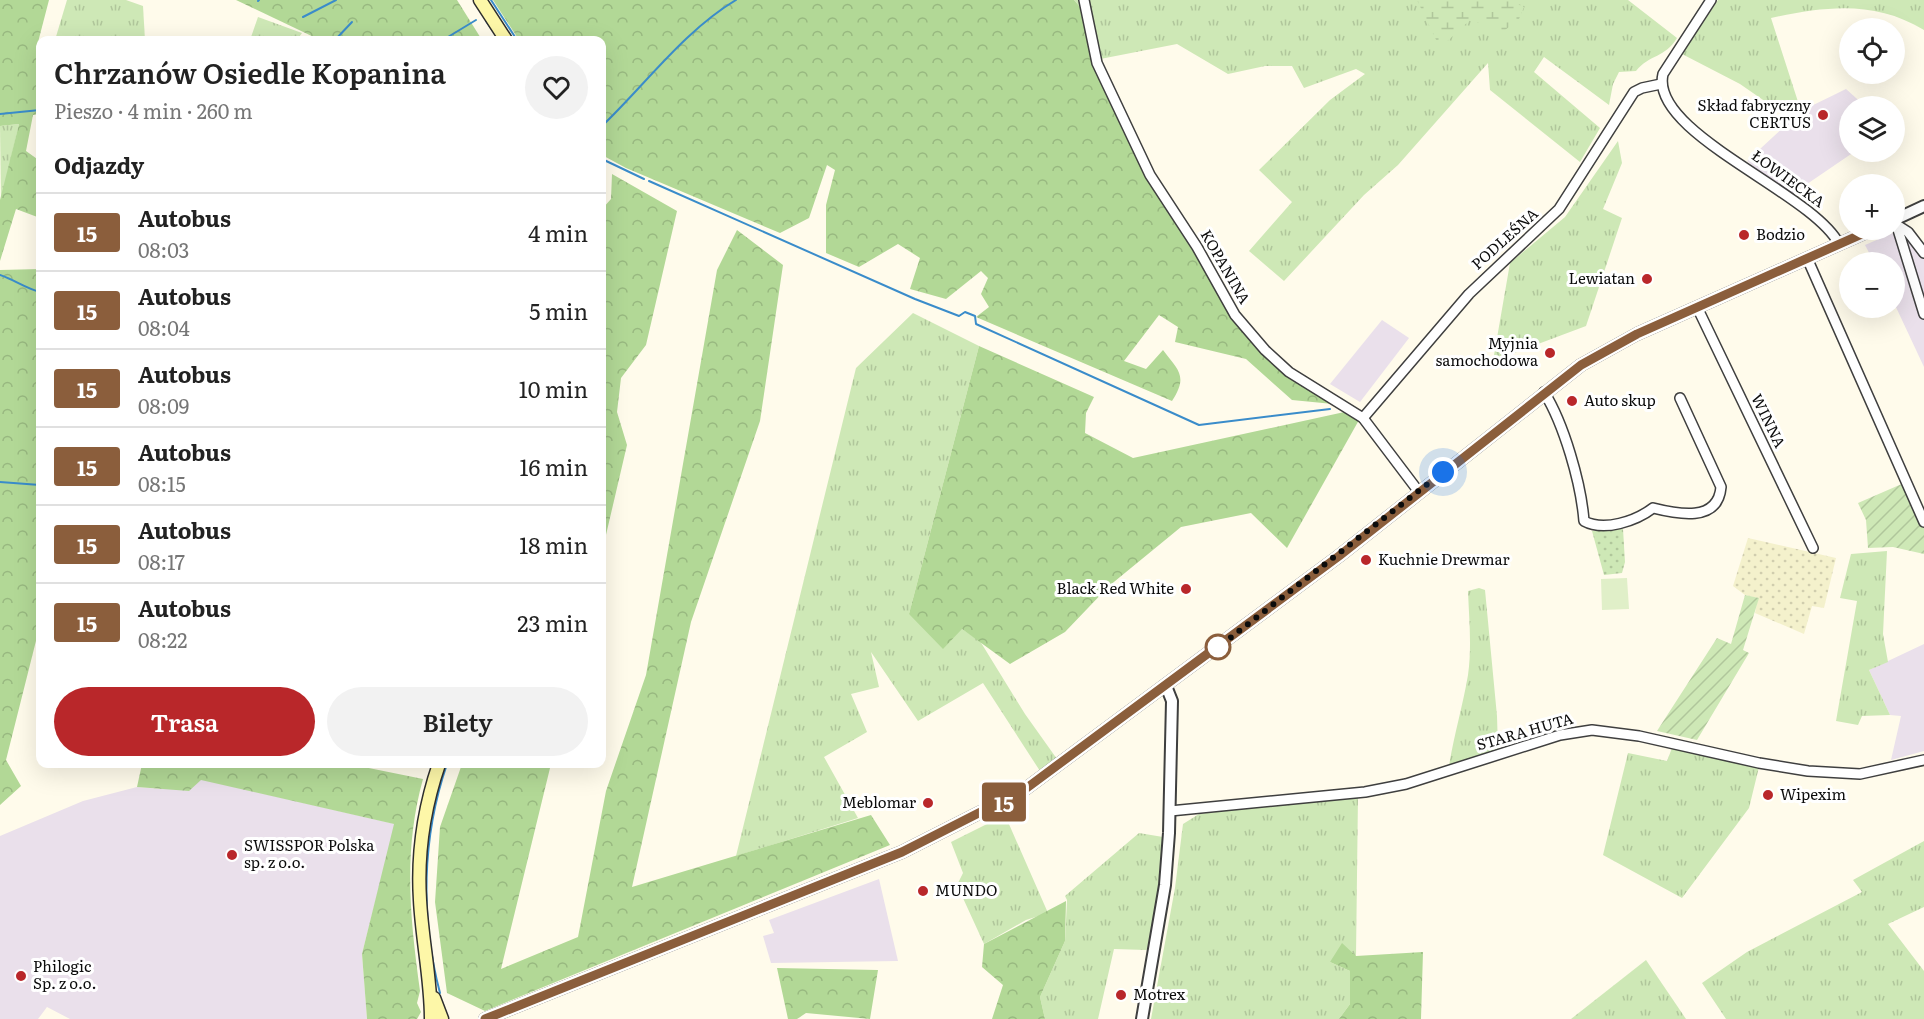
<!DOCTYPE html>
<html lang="pl">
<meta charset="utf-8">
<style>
:root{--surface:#fff;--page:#f2f2f2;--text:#222;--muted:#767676;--line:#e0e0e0;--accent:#b9272a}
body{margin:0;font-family:Literata,serif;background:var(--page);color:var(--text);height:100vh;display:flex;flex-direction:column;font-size:22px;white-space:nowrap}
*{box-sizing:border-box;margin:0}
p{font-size:20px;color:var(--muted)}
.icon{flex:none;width:33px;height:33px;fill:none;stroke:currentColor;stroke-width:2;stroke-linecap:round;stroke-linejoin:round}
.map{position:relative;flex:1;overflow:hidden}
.sheet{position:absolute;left:36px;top:36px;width:570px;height:732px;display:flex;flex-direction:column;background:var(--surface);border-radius:12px;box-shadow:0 6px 24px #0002}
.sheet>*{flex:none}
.badge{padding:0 12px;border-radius:4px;font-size:21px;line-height:39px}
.fabs{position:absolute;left:1839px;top:18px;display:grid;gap:12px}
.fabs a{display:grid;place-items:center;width:66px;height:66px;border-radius:50%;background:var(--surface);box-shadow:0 6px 24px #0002;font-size:30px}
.you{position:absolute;width:30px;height:30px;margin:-15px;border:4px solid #fff;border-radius:50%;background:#1a73e8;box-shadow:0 0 0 9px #1a73e833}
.map>.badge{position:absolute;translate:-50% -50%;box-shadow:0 0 0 3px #fff}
h2{padding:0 18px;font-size:22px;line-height:54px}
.round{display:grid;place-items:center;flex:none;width:63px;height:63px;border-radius:32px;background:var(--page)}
.head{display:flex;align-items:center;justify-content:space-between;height:102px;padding:0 18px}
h1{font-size:28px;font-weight:600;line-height:45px}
.button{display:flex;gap:12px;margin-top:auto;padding:12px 18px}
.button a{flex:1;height:69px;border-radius:36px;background:var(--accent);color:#fff;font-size:24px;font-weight:600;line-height:69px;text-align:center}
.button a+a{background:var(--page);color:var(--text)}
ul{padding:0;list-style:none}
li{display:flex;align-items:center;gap:18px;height:78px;padding:0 18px;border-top:2px solid var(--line)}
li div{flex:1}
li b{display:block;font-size:22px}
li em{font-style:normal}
li .badge{min-width:66px;font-weight:700;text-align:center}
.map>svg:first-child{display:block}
.industrial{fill:#eae0eb}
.farmland{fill:url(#farmland-dots)}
.grass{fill:url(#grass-tufts)}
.forest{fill:url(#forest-crowns)}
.wetland{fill:url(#wetland-marsh)}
.park{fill:url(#park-dots)}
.garden{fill:url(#garden-furrows)}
.pitch{fill:#e0efc8}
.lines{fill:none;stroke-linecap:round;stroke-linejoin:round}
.stream{stroke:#3a8cca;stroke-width:2}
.minor-casing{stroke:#3f3f3f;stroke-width:12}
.tertiary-casing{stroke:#3f3f3f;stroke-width:14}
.secondary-casing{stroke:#2e2e2e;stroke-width:15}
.minor{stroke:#fff;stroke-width:9}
.tertiary{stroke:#fff;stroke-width:10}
.secondary{stroke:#fdf7a8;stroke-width:12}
.line-casing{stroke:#fff;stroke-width:14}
.line{stroke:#8b5e3c;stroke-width:9}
.walk{stroke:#0c0c0c;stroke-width:6;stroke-dasharray:0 10.8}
.poi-dot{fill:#b9272a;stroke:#fff;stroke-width:2}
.stop-dot{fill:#fff;stroke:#8b5e3c;stroke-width:3}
.labels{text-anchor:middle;stroke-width:6;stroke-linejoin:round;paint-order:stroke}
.poi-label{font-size:15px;fill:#0c0c0c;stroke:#fff;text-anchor:start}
.street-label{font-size:15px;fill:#0c0c0c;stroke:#fff}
</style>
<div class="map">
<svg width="1924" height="1019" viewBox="0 0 1924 1019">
<defs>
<pattern id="farmland-dots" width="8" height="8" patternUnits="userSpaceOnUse" patternTransform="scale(1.5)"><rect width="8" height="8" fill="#f4f1cc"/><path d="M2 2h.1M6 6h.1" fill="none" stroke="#d0cdae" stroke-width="1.8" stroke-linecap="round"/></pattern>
<pattern id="grass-tufts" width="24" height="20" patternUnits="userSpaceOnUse" patternTransform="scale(1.5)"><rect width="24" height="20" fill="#cee8b6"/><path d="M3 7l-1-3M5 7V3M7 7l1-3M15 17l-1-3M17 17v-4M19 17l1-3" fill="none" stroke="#b0c69b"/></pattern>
<pattern id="forest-crowns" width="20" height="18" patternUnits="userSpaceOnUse" patternTransform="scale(1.5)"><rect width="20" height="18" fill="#b2d896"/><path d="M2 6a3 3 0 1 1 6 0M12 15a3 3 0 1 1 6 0" fill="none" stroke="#98b880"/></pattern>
<pattern id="wetland-marsh" width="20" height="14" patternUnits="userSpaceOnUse" patternTransform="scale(1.5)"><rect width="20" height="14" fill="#cee8b6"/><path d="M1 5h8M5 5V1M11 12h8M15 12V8" fill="none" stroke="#b0c69b"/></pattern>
<pattern id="park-dots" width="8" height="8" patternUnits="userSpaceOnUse" patternTransform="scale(1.5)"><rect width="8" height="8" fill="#cee8b6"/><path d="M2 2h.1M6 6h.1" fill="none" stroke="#b0c69b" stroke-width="1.8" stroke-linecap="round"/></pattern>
<pattern id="garden-furrows" width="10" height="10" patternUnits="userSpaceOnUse" patternTransform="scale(1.5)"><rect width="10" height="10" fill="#cee8b6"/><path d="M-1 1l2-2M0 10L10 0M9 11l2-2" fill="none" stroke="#b0c69b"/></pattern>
</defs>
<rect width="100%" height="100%" fill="#fffbeb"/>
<g class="industrial">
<polygon points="1846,89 1865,106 1850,106 1850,152 1854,152 1788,197 1747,161 1801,111"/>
<polygon points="1907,227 1924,251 1924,367 1895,305 1894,262 1874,262 1865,245"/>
<polygon points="1382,320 1409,338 1360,402 1330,384"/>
<polygon points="1924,644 1924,751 1891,760 1901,716 1890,715 1869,670"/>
<polygon points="200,779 395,824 362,954 367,1019 70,1019 47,1007 38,1019 0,1019 0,836 83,801 137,787 161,789"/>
<polygon points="879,879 898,961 771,963 763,936 774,933 769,920"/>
</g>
<polygon class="farmland" points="1748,538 1836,558 1824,608 1812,606 1804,634 1755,613 1758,598 1745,595 1733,586"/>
<g class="grass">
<polygon points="67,0 126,0 143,6 145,40 55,40"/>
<path d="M1074 0H1628L1677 38C1665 58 1650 54 1636 71L1619 72 1613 84 1609 105 1544 57 1534 72 1600 128 1580 162 1490 90 1488 63 1398 165 1364 195 1284 281 1249 251 1292 202 1259 170 1330 100 1365 74 1356 69 1304 88 1292 66H1265L1228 74 1177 44 1090 61 1082 9Z"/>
<path d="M1718 0H1924V30C1875 0 1826 6 1771 18L1801 111 1766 102 1740 84 1682 54Z"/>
<polygon points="258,17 302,33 297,40 250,40"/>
<polygon points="19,124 1,200 0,126"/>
<polygon points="1618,141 1622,163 1603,209 1622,218 1586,326 1493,361 1510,263 1565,217"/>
<polygon points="913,313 979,346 909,614 962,629 980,641 1025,714 1057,759 1040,771 983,683 918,721 871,652 879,687 851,694 867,732 824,757 858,818 736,856 856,368"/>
<polygon points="1887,551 1883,634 1888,662 1869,670 1890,715 1862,716 1858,725 1836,721 1857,601 1840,598 1851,554"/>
<path d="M1479 588 1485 590 1497 716 1498 749 1449 766C1454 735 1463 705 1468 675 1472 647 1469 618 1468 591Z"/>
<polygon points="1672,748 1759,767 1749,808 1682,898 1603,855 1628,753 1667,761"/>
<polygon points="1358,795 1356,956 1330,962 1350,971 1350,1004 1339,1019 1151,1019 1175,888 1183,824 1199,814"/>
<polygon points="1005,815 1048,913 1026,920 984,944 957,885 963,873 951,842"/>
<polygon points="1139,833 1163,837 1161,880 1150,947 1146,950 1114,949 1098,1019 1045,1019 1040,997 1065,941 1067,900 1065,896"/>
<polygon points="1924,841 1924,907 1888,924 1924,971 1924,1019 1726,1019 1702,983 1747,952 1862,892 1853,880"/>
<polygon points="1646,960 1686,1019 1571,1019"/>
</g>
<g class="forest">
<polygon points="0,0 49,0 36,50 40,55 40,114 33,115 26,151 40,161 40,218 16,209 0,261 0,200 19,124 0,126"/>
<polygon points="236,0 457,0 482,40 320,40"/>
<path d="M493 0H1074L1081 8 1093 64 1233 318 1333 404 1292 400 1246 359 1175 342 1178 327 1159 315 1124 361 1146 369 1163 350C1179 371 1188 376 1172 401L976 317 989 307 981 294 988 278 981 271 946 299 910 289 920 258 898 244 859 267 826 253V205L835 170 827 165 809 218 780 233 626 168 602 155V40H519Z"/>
<polygon points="612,174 677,211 646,345 621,378 617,412 627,445 602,552 602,209 611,199"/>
<polygon points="737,230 783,265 760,421 691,622 632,887 871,815 890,845 485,1011 447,993 435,902 440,827 462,764 551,764 501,969 578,937 606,791 646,675 717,270"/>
<polygon points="40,269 40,625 6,760 21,786 0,805 0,270"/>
<polygon points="979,346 1094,397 1086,413 1085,433 1133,458 1349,411 1359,420 1287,548 1251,513 1181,527 1109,586 1065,632 1010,664 962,629 943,649 909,614"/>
<path d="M142 764H349L423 779C403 851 410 918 420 991L417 1003 421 1012 417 1019H367L362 954 394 824 201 780 189 791 137 787Z"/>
<polygon points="1066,901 1065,941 1040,997 1045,1019 992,1019 1003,985 982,967 984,944"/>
<polygon points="1342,943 1356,956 1423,952 1421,1019 1339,1019 1350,1004 1350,971 1330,962"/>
<polygon points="777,968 878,970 870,1019 806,1013 797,1019 788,1019"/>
</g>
<polygon class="wetland" points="1417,0 1508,0 1524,7 1519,19 1500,34 1471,19 1440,48"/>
<polygon class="park" points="1623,529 1625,562 1622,573 1604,575 1592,531"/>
<g class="garden">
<polygon points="1904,483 1924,527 1924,554 1893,547 1868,548 1866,520 1858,503"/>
<polygon points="1745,595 1759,598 1743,650 1749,653 1697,740 1657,731 1717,638 1731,644"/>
</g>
<polygon class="pitch" points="1627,578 1629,609 1602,610 1601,579"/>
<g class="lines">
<g class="stream">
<polyline points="491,0 517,40"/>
<polyline points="258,1 259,0"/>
<polyline points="303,17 336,0"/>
<polyline points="486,21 493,31"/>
<polyline points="335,40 352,22"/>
<polyline points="443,40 476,20"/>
<polyline points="0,114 40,110"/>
<path d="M602 126C645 85 684 31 736 0"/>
<polyline points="602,159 644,179"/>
<polyline points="649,181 915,299 959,316 965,312 975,316 976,324 1199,425 1330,409"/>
<path d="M0 275C15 280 25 288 40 292"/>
<polyline points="0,482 40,485"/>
<path d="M440 993C420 917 422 837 447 764"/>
</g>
<g class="minor-casing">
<g id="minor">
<polyline points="1084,0 1097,63 1150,175 1197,247 1235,315 1265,350 1289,372 1363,418 1419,492"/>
<path d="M1711 0 1663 74C1649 133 1812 192 1839 244"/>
<polyline points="1895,220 1924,314"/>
<polyline points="1897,225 1908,232 1924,253"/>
<polyline points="1807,258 1924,522"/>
<polyline points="1697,307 1813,548"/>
<path d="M1544 392C1564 424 1581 483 1584 521 1604 532 1636 521 1653 508 1677 514 1718 523 1721 487L1680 398"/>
<polyline points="1363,418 1469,294 1559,209 1634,92 1642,88 1661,84"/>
<polyline points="1170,811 1365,792 1406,784 1560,735 1592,730 1639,736 1759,763 1808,771 1860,774 1924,760"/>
</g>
</g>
<g class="tertiary-casing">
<g id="tertiary">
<polyline points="1894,220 1924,206"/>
<polyline points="485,1019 902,852 1024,790 1339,556 1581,365 1637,334 1871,230"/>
<polyline points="1142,1019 1165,885 1169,833 1172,701 1166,686"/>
</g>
</g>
<g class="secondary-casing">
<g id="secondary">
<polyline points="480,0 506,40"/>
<polyline points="434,998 442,1019"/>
<path d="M431 1019C431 979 422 940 420 900 417 853 424 808 439 764"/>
</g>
</g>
<use href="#minor" class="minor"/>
<use href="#tertiary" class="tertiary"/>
<use href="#secondary" class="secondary"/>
</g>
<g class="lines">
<g class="line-casing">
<polyline id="line" points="485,1019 902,852 1024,790 1339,556 1581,365 1637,334 1871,230"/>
</g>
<use href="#line" class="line"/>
<polyline class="walk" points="1218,647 1216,649 1443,472"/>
</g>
<g class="poi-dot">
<circle cx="1823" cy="115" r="6"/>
<circle cx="1744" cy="235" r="6"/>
<circle cx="1647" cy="279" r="6"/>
<circle cx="1550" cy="353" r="6"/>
<circle cx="1572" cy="401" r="6"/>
<circle cx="1366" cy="560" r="6"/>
<circle cx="1186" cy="589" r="6"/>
<circle cx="1768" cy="795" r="6"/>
<circle cx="928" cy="803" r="6"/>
<circle cx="232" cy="855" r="6"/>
<circle cx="923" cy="891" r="6"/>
<circle cx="21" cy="976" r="6"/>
<circle cx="1121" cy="995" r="6"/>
</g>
<circle class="stop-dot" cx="1218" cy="647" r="12"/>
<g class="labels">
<g class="poi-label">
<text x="1811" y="111" text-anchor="end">Skład fabryczny<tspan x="1811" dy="17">CERTUS</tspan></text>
<text x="1756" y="240">Bodzio</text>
<text x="1635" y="284" text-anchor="end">Lewiatan</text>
<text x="1538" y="349" text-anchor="end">Myjnia<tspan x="1538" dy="17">samochodowa</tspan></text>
<text x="1584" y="406">Auto skup</text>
<text x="1378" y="565">Kuchnie Drewmar</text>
<text x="1174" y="594" text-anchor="end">Black Red White</text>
<text x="1780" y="800">Wipexim</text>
<text x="916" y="808" text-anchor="end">Meblomar</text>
<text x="244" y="851">SWISSPOR Polska<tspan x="244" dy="17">sp. z o.o.</tspan></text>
<text x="935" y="896">MUNDO</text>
<text x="33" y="972">Philogic<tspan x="33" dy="17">Sp. z o.o.</tspan></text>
<text x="1133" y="1000">Motrex</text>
</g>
<g class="street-label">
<text transform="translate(1788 179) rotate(36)" y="5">ŁOWIECKA</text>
<text transform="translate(1505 239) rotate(-42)" y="5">PODLEŚNA</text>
<text transform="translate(1225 267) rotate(60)" y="5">KOPANINA</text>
<text transform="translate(1768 421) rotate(64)" y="5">WINNA</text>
<text transform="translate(1525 732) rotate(-16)" y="5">STARA HUTA</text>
</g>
</g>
</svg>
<div class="fabs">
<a><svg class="icon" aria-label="locate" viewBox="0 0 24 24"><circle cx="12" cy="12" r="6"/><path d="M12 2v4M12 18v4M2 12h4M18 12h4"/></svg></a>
<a><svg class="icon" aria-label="layers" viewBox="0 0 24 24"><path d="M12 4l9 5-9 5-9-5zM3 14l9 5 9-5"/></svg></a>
<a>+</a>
<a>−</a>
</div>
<div class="you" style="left:1443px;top:472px"></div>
<b class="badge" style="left:1004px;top:802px;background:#8b5e3c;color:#fff">15</b>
<section class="sheet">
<div class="head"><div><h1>Chrzanów Osiedle Kopanina</h1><p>Pieszo · 4 min · 260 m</p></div><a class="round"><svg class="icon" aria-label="heart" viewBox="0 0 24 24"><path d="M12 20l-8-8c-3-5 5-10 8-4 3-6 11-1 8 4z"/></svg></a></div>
<h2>Odjazdy</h2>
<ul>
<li><span class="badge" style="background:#8b5e3c;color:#fff">15</span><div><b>Autobus</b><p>08:03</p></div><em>4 min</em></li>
<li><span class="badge" style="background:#8b5e3c;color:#fff">15</span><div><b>Autobus</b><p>08:04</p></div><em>5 min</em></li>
<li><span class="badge" style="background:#8b5e3c;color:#fff">15</span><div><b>Autobus</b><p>08:09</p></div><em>10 min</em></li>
<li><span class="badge" style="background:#8b5e3c;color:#fff">15</span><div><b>Autobus</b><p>08:15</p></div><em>16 min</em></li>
<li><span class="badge" style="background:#8b5e3c;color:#fff">15</span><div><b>Autobus</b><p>08:17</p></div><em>18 min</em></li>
<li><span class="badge" style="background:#8b5e3c;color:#fff">15</span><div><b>Autobus</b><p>08:22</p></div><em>23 min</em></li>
</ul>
<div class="button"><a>Trasa</a><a>Bilety</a></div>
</section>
</div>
